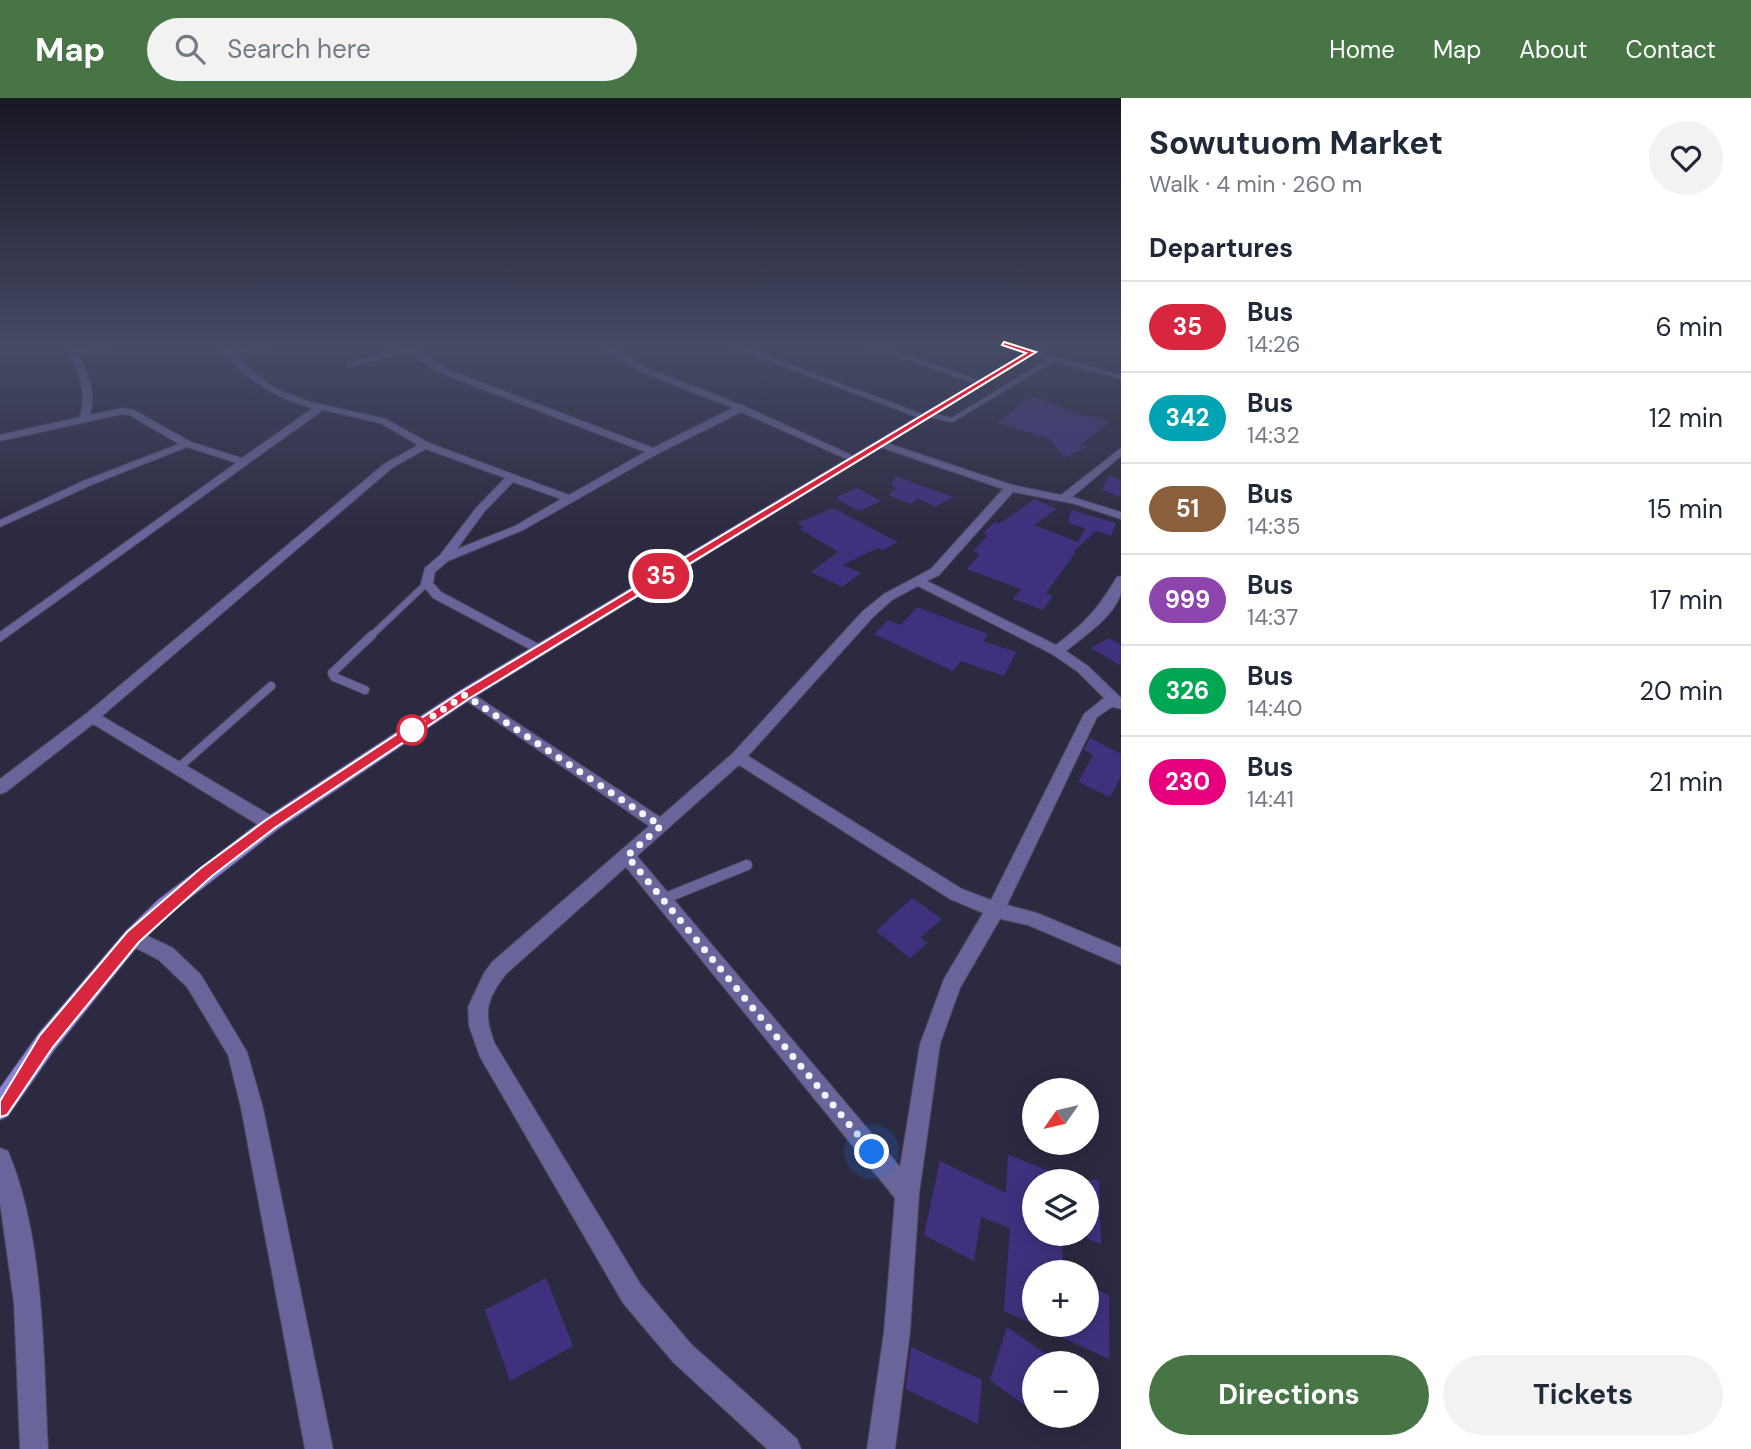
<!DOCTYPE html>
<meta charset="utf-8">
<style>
:root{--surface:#fff;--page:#f2f2f3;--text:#1f2937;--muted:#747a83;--line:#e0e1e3;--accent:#487545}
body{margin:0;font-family:"DM Sans",sans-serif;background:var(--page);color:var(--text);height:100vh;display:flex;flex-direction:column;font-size:26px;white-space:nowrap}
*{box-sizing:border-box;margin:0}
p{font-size:23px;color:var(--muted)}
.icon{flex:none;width:38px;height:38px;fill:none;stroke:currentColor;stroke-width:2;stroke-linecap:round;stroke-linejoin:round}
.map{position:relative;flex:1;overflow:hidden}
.details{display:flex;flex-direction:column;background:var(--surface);width:630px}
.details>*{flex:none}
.badge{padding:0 14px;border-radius:23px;font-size:24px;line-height:46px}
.needle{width:46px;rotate:236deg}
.fabs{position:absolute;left:1022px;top:980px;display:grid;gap:14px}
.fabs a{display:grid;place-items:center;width:77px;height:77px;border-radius:50%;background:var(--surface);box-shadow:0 4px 18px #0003;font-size:35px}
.you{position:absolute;width:35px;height:35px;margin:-18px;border:5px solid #fff;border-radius:50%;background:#1a73e8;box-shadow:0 0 0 10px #1a73e833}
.map>.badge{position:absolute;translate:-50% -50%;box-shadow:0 0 0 4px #fff}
h2{padding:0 28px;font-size:26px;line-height:63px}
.round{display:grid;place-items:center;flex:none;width:74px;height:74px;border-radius:37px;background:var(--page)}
.headline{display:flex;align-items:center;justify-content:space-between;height:119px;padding:0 28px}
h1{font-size:33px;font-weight:700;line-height:52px}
.primary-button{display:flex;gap:14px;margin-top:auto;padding:14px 28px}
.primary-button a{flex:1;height:80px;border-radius:42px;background:var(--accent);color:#fff;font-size:28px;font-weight:700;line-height:80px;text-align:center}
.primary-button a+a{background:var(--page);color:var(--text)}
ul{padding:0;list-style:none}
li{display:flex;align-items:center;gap:21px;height:91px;padding:0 28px;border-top:2px solid var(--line)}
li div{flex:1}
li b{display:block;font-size:26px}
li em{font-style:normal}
li .badge{min-width:77px;font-weight:700;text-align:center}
header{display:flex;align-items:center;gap:42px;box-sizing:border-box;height:98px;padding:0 35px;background:var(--accent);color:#fff}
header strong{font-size:33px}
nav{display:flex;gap:38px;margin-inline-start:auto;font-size:24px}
.search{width:490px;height:63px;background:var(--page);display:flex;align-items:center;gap:18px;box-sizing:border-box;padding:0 24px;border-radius:38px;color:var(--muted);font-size:26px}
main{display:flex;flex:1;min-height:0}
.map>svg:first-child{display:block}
.building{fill:#40317f}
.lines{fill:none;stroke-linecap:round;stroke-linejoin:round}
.service-far3-casing{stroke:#48465b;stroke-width:6}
.service-far2-casing{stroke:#48465b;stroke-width:8}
.service-far1-casing{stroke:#48465b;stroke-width:10}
.service-casing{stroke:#48465b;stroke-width:12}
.minor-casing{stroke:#48465b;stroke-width:2}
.tertiary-casing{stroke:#48465b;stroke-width:2}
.secondary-casing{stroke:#48465b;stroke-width:2}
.service-far3{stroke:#69649a;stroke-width:4.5}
.service-far2{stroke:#69649a;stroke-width:6}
.service-far1{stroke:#69649a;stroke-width:8}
.service{stroke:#69649a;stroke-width:10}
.minor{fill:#69649a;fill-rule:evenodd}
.tertiary{fill:#69649a;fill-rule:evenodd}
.secondary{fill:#8b81d7;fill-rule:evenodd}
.line{fill:#d7263d;stroke:#fff;stroke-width:2}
.walk{stroke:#f4f4fd;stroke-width:7;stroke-dasharray:0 12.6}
.stop-dot{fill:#fff;stroke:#d7263d;stroke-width:3.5}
</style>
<header>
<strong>Map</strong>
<div class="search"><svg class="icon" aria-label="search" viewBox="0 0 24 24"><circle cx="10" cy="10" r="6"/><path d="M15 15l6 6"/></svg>Search here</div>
<nav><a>Home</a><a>Map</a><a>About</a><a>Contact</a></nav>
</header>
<main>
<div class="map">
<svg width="1121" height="1351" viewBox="0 0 1121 1351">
<rect width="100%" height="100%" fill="#2c2a41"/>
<g class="building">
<polygon points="1032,298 1075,315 1110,323 1082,346 1088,349 1064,360 1050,341 997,325"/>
<polygon points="895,378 953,399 935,409 918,400 911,406 888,397 897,390 891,387"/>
<polygon points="1109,378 1121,382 1121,400 1102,392"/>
<polygon points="857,390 881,403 859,413 835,400"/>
<polygon points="1035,401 1057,411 1034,427 1078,444 1085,430 1068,425 1071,412 1116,425 1111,438 1096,433 1073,454 1075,455 1046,495 1053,498 1043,512 1013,501 1021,491 967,471 980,456 973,453 988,437 983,435 995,424 999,426"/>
<polygon points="833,410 898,444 883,452 878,450 842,467 861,475 842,489 811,474 838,454 800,431 804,429 797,425"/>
<polygon points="917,509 988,536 983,543 1016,554 1004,578 961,563 953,573 874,536 888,522 901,527"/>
<polygon points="1109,540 1121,547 1121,568 1091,550"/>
<polygon points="1090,640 1121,656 1121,678 1110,699 1078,684 1093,657 1084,652"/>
<polygon points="912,800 942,821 920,840 928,845 910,860 876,833"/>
<polygon points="1008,1057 1073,1082 1034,1083 1034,1136 1062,1136 1063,1174 1034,1174 1034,1227 1087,1227 1087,1187 1109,1197 1109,1261 1004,1213 1010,1130 981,1119 974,1163 924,1137 940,1063 1006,1095"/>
<polygon points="1087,1082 1099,1082 1101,1146 1087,1141"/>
<polygon points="546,1180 573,1248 510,1283 485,1212"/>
<polygon points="1007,1229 1059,1265 1034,1265 1034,1314 990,1282"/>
<polygon points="911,1249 982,1282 978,1326 906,1291"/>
</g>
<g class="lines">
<g class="service-far3-casing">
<g id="service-far3">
<polyline points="1032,254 1121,279"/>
<polyline points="349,267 410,251"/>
<polyline points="930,317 952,322 1053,261"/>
</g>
</g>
<g class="service-far2-casing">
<polyline id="service-far2" points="370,539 427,485"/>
</g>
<g class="service-far1-casing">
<g id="service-far1">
<polyline points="365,592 334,579 332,575 372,537"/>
<polyline points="178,670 271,588"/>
</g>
</g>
<g class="service-casing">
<polyline id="service" points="663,801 747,767"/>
</g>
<g class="minor-casing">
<g id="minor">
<path d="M62 246H70L74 251 105 246H122L77 256C90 275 96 295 90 317L122 310 134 312 191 344 242 360 313 310C273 301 241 277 216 246H225L232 253 264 246H279L236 257 253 274 278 292 311 304 386 321 429 345 569 397 645 354 443 276 413 258 402 246H411L419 254 449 272 653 350 733 310 641 274 595 246H605L647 270 744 308 860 361 851 363 741 314 657 356 523 432 448 463 435 474 433 485 441 494 544 549 546 552 539 556 433 500 421 485 425 470 440 457 476 410 505 380 426 351 392 370 102 618 277 721 279 726 277 731H265L93 626 6 694 0 696V681L87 615 384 366 418 347 380 325 323 312 0 544V534L236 365 187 349 91 387 0 429V422L83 383 179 346 129 317 122 316 0 343V337L80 319C87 291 79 270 62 246ZM513 384 561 401 515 428 457 451 484 414Z"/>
<polygon points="724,246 735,246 930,319 922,321"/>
<polygon points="862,246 874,246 987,285 980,287"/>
<path d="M881 343 1012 387 1061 397 1121 350V358L1072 399 1121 414V421L1075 406 1013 394 939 477 927 483 1056 547C1086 524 1097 512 1117 479L1121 478C1121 483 1121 491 1121 495 1114 519 1084 538 1066 553L1088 568 1121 600V611L1112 609 1097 619 1007 807 1037 815 1121 850V867L1028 827 1000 821 960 890 940 946 919 1096 910 1234 895 1351H867L884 1234 895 1100 626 769 506 876C486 902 483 915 495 946L641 1187 691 1246 797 1341 801 1351H767L673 1264 623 1205 480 959 469 928 468 909 484 875 492 864 649 728 458 597 465 592 470 594 660 719 733 655 863 513 884 496 931 471 1003 391 877 348 876 346ZM918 488 1052 556 1078 574 1104 600 1084 616 991 802 962 791 748 658 873 519 892 502ZM739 667 950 801 983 815 944 881 920 946 900 1069 637 758Z"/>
<polygon points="133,831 173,850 201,877 247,954 263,1010 333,1351 305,1351 241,1010 228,957 187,889 159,862 126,845 124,839 126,833"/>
<path d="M0 1050 8 1053C45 1142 43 1256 48 1351H20L14 1205 0 1105Z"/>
</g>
</g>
<g class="tertiary-casing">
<polygon id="tertiary" points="999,246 1014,246 1037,254 1032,257"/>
</g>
<g class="secondary-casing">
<polygon id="secondary" points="1039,246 1050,246 471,601 278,731 172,814 140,845 55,951 8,1018 0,1022 0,990 39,935 126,833 158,802 264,721 459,593"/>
</g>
<use href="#service-far3" class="service-far3"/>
<use href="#service-far2" class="service-far2"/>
<use href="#service-far1" class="service-far1"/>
<use href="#service" class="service"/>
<use href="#minor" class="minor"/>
<use href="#tertiary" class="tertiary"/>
<use href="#secondary" class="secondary"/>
</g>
<linearGradient id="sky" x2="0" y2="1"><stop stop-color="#181724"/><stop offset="0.57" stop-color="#454a65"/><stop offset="1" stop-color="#454a65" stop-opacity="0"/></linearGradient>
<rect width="1121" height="435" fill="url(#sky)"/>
<polygon class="line" points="1004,244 1036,254 470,600 276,729 212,778 139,844 53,949 7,1017 0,1019 0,1003 40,937 127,834 201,770 266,722 461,594 1026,255 1002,247"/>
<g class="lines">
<polyline class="walk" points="412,632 465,597 661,728 627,758 872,1054"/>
</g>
<circle class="stop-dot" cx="412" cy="632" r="14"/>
</svg>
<div class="fabs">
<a><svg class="needle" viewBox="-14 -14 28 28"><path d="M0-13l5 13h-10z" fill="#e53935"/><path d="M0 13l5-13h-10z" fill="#747a83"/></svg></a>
<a><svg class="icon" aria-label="layers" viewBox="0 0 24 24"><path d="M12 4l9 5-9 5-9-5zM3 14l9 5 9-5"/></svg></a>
<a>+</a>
<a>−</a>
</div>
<div class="you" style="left:872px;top:1054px"></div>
<b class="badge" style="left:661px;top:478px;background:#d7263d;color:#fff">35</b>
</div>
<section class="details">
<div class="headline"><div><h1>Sowutuom Market</h1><p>Walk · 4 min · 260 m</p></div><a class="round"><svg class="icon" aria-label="heart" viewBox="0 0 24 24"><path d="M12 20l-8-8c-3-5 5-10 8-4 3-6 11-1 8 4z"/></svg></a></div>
<h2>Departures</h2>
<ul>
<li><span class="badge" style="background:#d7263d;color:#fff">35</span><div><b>Bus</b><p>14:26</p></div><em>6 min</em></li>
<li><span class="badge" style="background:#00a3b4;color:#fff">342</span><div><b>Bus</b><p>14:32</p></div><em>12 min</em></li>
<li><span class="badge" style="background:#8b5e3c;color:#fff">51</span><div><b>Bus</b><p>14:35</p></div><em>15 min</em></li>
<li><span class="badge" style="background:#8e44ad;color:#fff">999</span><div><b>Bus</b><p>14:37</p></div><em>17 min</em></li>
<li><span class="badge" style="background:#00a651;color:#fff">326</span><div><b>Bus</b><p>14:40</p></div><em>20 min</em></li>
<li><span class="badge" style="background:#e6007e;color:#fff">230</span><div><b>Bus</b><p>14:41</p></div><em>21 min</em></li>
</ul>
<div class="primary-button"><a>Directions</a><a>Tickets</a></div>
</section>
</main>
